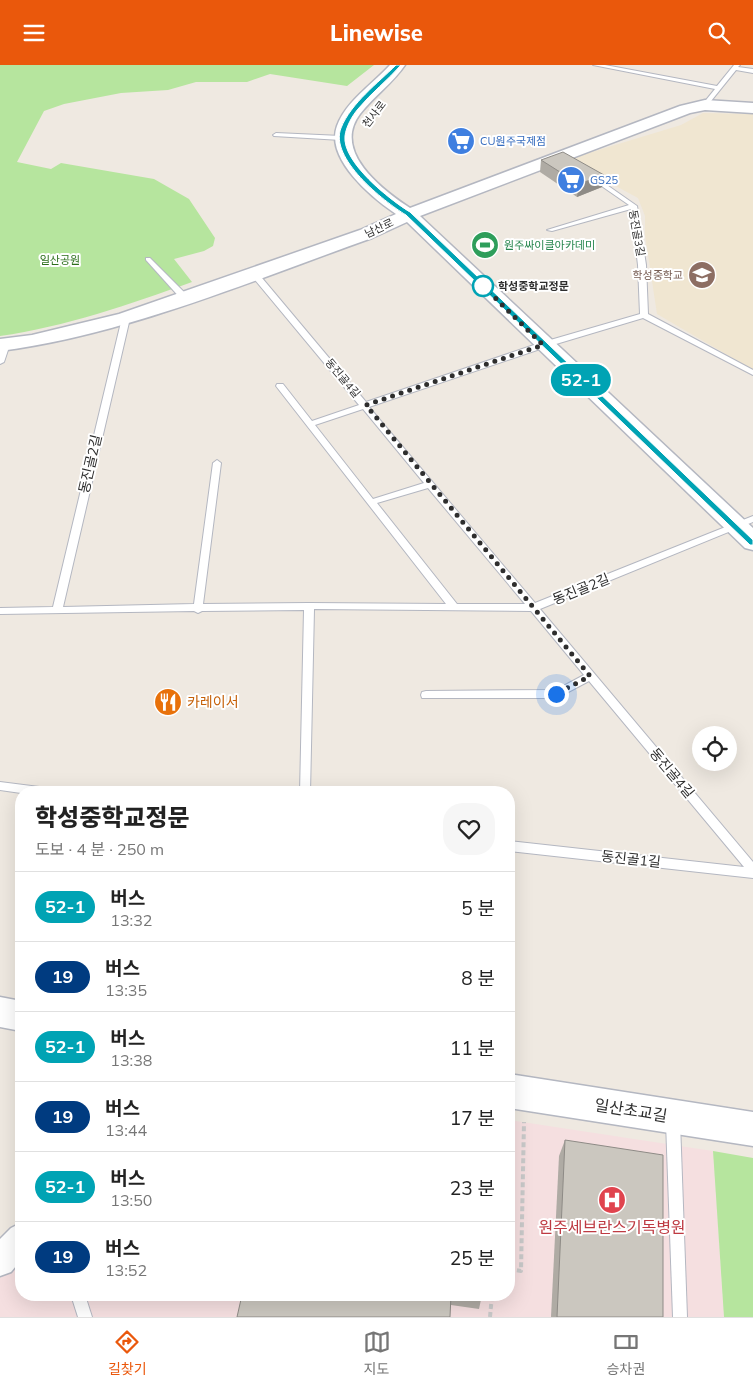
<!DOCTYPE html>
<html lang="ko">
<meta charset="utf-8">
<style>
:root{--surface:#fff;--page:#f6f6f6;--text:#222;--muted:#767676;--line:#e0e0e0;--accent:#ea580c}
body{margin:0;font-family:Mulish,"Noto Sans KR",sans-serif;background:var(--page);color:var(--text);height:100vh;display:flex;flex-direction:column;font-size:19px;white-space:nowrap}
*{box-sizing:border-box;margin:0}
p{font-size:16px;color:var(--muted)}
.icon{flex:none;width:28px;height:28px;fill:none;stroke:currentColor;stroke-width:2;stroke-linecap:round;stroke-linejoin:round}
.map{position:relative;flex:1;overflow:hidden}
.sheet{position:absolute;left:15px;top:721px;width:500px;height:515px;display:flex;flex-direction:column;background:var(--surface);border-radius:20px;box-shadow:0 5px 20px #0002}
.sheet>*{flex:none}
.badge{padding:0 10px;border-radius:16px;font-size:18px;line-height:32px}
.fabs{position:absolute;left:692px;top:661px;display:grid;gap:10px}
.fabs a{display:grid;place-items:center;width:45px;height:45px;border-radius:50%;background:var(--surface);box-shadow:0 5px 20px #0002;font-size:25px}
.you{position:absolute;width:25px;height:25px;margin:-12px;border:4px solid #fff;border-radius:50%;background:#1a73e8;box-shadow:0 0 0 8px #1a73e833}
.map>.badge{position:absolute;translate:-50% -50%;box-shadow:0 0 0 2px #fff}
.round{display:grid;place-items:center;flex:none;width:52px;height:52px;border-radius:20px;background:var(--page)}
.overview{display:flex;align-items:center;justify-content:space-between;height:85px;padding:0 20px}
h1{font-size:24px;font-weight:800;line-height:38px}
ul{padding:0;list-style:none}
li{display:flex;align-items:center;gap:15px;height:70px;padding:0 20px;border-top:1px solid var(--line)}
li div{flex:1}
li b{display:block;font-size:19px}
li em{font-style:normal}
li .badge{min-width:55px;font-weight:700;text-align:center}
header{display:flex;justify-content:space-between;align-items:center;height:65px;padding:0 20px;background:var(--accent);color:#fff;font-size:22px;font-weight:800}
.tabs{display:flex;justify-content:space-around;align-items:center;height:70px;border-top:1px solid var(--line);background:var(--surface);font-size:14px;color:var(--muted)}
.tabs a{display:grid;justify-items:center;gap:2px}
.tabs .on{color:var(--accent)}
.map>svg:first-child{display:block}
.education{fill:#f0e6d1}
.medical{fill:#f5dfe0}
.green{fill:#b6e59e}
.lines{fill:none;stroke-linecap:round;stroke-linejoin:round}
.service-casing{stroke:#b4b7c1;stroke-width:2}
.minor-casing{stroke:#b4b7c1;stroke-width:3}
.tertiary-casing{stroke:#b4b7c1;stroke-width:3}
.path{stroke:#c9c9c9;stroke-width:4;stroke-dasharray:5 3;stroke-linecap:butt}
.service{fill:#fff;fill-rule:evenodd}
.minor{fill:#fff;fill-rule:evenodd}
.tertiary{fill:#fff;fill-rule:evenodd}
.wall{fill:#afaba4}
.shaded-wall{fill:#8e8b86}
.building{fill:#cbc7bf;stroke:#8e8b86}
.line{fill:#00a3b4;stroke:#fff}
.walk{stroke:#2e2e2e;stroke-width:5;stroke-dasharray:0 9}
.stop-dot{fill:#fff;stroke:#00a3b4;stroke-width:2.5}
.labels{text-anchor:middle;stroke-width:4;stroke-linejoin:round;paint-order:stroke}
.far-street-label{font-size:11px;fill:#2e2e2e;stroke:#fff}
.far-shop-label{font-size:11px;fill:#366cbe;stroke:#fff;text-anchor:start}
.far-leisure-label{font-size:11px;fill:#27864d;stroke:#fff;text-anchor:start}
.far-park-label{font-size:11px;fill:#2c6e1b;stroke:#fff}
.far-education-label{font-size:11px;fill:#785e54;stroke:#fff;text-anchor:end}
.far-stop-label{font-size:11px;font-weight:bold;fill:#2e2e2e;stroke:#fff;text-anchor:start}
.street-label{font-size:14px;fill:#2e2e2e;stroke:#fff}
.food-label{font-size:14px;fill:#c56008;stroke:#fff;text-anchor:start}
.near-street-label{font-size:16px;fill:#2e2e2e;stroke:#fff}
.near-health-label{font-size:16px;fill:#be3a42;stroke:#fff}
</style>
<header><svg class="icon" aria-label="menu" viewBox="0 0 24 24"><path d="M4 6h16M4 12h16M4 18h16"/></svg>Linewise<svg class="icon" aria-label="search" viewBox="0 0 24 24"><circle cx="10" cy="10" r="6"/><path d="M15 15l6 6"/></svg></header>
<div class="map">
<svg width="753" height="1252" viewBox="0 0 753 1252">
<rect width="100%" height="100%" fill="#efe9e1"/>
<polygon class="education" points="703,48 753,49 753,305 657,249 645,170 645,151 638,133 597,111 572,93 681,60"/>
<polygon class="medical" points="509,1055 713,1086 724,1252 0,1252 0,1214 8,1197 21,1183 21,1230 509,1230"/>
<g class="green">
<path d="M0 0H374L347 21 270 9 247 17H196L168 25 121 28 64 39 44 46 17 97 51 104 61 98 154 114 189 134 215 173 213 181 204 186 174 194 192 217C130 239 65 262 0 271Z"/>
<polygon points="713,1086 753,1093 753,1252 724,1252"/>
</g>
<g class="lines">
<g class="service-casing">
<g id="service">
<polygon points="593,0 605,0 717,21 734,0 740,0 738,2 753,4 753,8 736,5 707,41 705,42 702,40 715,24"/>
<polygon points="276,68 341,71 344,73 341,75 274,71 273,70"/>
<path d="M590 111H594L637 141 646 200 648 249 753 305V310L643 253 546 282 369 342 535 538 753 451V457L540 544 753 797V813L509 786V776L744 802 589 616 557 633H422L421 630 422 627 426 626 556 625 584 610 531 546 314 544 310 728H300L304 545 202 546 198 548 194 546 0 549V543L53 542 122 253 126 251 130 253 63 542 194 539 213 398 217 395 221 398 203 539 309 538 446 539 276 321 277 319H283L312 356 359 340 250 209 257 207 366 337 540 278 640 249 638 200 631 144 552 166 547 165 629 140 590 113ZM363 344 424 418 373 434 315 360ZM428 423 525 539H457L377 438Z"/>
<polygon points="146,193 150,193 188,231 188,235 182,235 146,195"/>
<polygon points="3,277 6,277 10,279 4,297 0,299 0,286"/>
<polygon points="0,717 55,724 59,725 60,728 21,728 0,725"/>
<polygon points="673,1050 678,1052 680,1057 687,1252 673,1252 666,1057 668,1052"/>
<polygon points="71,1230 85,1230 92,1252 78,1252"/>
</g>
</g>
<g class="minor-casing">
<polygon id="minor" points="21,1158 21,1195 11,1207 0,1211 0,1174 11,1163"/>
</g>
<g class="tertiary-casing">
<g id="tertiary">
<path d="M390 0H405C393 18 374 31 360 49 332 86 381 124 410 143L680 41 705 35 753 38V48L705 45 690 48 420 151 753 463V485L745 483 407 157 372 173C254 215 125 270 0 286V274L32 270 119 249 360 165 396 149C372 133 325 94 337 61 346 36 373 19 390 0Z"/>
<polygon points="0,932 21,936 21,966 0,962"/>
<polygon points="509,1009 753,1047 753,1081 509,1043"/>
</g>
</g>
<g class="path">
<polyline points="509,1204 521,1206 524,1057"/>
<polyline points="490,1252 492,1230"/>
</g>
<use href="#service" class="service"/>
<use href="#minor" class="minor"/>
<use href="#tertiary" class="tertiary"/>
</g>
<g class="wall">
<polygon points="541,95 604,110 602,122 577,132 540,107"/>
<polygon points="565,1075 663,1252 551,1252 559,1091"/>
<polygon points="242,1230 482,1230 479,1244 451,1240"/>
</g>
<polygon class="shaded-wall" points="604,110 602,122 577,132 579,119"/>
<g class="building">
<polygon points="563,87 604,110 579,119 541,95"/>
<polygon points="565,1075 663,1090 663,1252 557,1252"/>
<polygon points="242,1230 451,1230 450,1252 237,1252"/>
<polygon points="458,1230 482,1230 482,1233"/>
</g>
<path class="line" d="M396 0H401C388 15 371 28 358 44 352 51 346 62 345 71 342 97 390 135 410 147L753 475V480H750L406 150C383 136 329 93 341 63 351 38 378 18 396 0Z"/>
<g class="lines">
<polyline class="walk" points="483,221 543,280 366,340 590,611 556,629"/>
</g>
<defs>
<g id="supermarket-disc" transform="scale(1.4375)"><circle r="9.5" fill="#3f7fe0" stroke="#fff"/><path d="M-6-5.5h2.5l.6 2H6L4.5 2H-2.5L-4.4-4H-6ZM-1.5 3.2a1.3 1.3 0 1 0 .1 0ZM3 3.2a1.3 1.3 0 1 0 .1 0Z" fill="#fff"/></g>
<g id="stadium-disc" transform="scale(1.4375)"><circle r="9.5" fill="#2e9e5b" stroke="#fff"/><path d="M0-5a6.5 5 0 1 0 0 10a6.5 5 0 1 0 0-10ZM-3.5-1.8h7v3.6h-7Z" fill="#fff"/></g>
<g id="school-disc" transform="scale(1.4375)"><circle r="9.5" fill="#8d6e63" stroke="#fff"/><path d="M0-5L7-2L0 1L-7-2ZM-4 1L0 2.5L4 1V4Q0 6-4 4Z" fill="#fff"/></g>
<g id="restaurant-disc" transform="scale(1.4375)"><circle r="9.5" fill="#e8710a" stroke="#fff"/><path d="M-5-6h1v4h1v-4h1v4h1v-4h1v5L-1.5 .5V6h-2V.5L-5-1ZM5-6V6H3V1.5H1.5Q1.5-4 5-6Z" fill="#fff"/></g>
<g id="hospital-disc" transform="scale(1.4375)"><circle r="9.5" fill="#e0444e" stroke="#fff"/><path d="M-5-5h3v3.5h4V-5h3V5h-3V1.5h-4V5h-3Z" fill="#fff"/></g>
</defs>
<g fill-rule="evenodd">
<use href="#supermarket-disc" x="461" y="76"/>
<use href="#supermarket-disc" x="571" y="115"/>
<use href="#stadium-disc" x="485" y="180"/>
<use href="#school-disc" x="702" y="210"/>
<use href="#restaurant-disc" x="168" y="637"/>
<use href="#hospital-disc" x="612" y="1135"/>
</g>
<circle class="stop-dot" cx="483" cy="221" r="10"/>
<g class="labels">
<g class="far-street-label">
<text transform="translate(374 49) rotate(-52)" y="4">천사로</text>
<text transform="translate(379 163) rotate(-25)" y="4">남산로</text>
<text transform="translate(637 168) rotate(80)" y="4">동진골3길</text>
<text transform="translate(343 313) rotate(50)" y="4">동진골4길</text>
</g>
<g class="far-shop-label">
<text x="480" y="80">CU원주국제점</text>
<text x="590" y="119">GS25</text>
</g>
<g class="far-leisure-label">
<text x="504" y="184">원주싸이클아카데미</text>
</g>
<g class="far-park-label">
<text x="60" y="199">일산공원</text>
</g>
<g class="far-education-label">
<text x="683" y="214">학성중학교</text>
</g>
<g class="far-stop-label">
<text x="498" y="225">학성중학교정문</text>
</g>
<g class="street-label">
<text transform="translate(90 399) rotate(-77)" y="5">동진골2길</text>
<text transform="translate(581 524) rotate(-22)" y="5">동진골2길</text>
<text transform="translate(672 708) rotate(50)" y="5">동진골4길</text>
<text transform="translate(631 794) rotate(6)" y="5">동진골1길</text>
</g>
<g class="food-label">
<text x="187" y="642">카레이서</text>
</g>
<g class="near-street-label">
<text transform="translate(631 1045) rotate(9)" y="6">일산초교길</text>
</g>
<g class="near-health-label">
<text x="612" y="1168">원주세브란스기독병원</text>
</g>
</g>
</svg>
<div class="fabs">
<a><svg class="icon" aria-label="locate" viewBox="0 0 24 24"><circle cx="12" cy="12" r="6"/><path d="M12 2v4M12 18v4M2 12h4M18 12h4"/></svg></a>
</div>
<div class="you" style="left:556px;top:629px"></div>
<b class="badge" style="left:581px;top:315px;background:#00a3b4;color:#fff">52-1</b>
<section class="sheet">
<div class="overview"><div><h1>학성중학교정문</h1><p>도보 · 4 분 · 250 m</p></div><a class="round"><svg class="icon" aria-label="heart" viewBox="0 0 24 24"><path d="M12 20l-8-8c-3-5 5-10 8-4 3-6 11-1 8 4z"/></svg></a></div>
<ul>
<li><span class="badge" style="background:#00a3b4;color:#fff">52-1</span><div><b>버스</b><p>13:32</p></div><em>5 분</em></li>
<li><span class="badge" style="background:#003b80;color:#fff">19</span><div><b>버스</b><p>13:35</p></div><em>8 분</em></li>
<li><span class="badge" style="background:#00a3b4;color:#fff">52-1</span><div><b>버스</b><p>13:38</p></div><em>11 분</em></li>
<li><span class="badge" style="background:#003b80;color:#fff">19</span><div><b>버스</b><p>13:44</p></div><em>17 분</em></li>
<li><span class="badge" style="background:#00a3b4;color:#fff">52-1</span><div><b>버스</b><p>13:50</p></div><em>23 분</em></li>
<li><span class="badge" style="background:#003b80;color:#fff">19</span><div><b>버스</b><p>13:52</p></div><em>25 분</em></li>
</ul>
</section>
</div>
<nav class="tabs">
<a class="on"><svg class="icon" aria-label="directions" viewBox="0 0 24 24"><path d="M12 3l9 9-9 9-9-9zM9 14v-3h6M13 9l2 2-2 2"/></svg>길찾기</a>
<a><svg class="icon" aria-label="map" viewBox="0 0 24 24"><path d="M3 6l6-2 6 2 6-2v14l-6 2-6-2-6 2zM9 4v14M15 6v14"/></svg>지도</a>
<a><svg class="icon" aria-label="tickets" viewBox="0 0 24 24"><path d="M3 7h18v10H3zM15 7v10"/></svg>승차권</a>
</nav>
